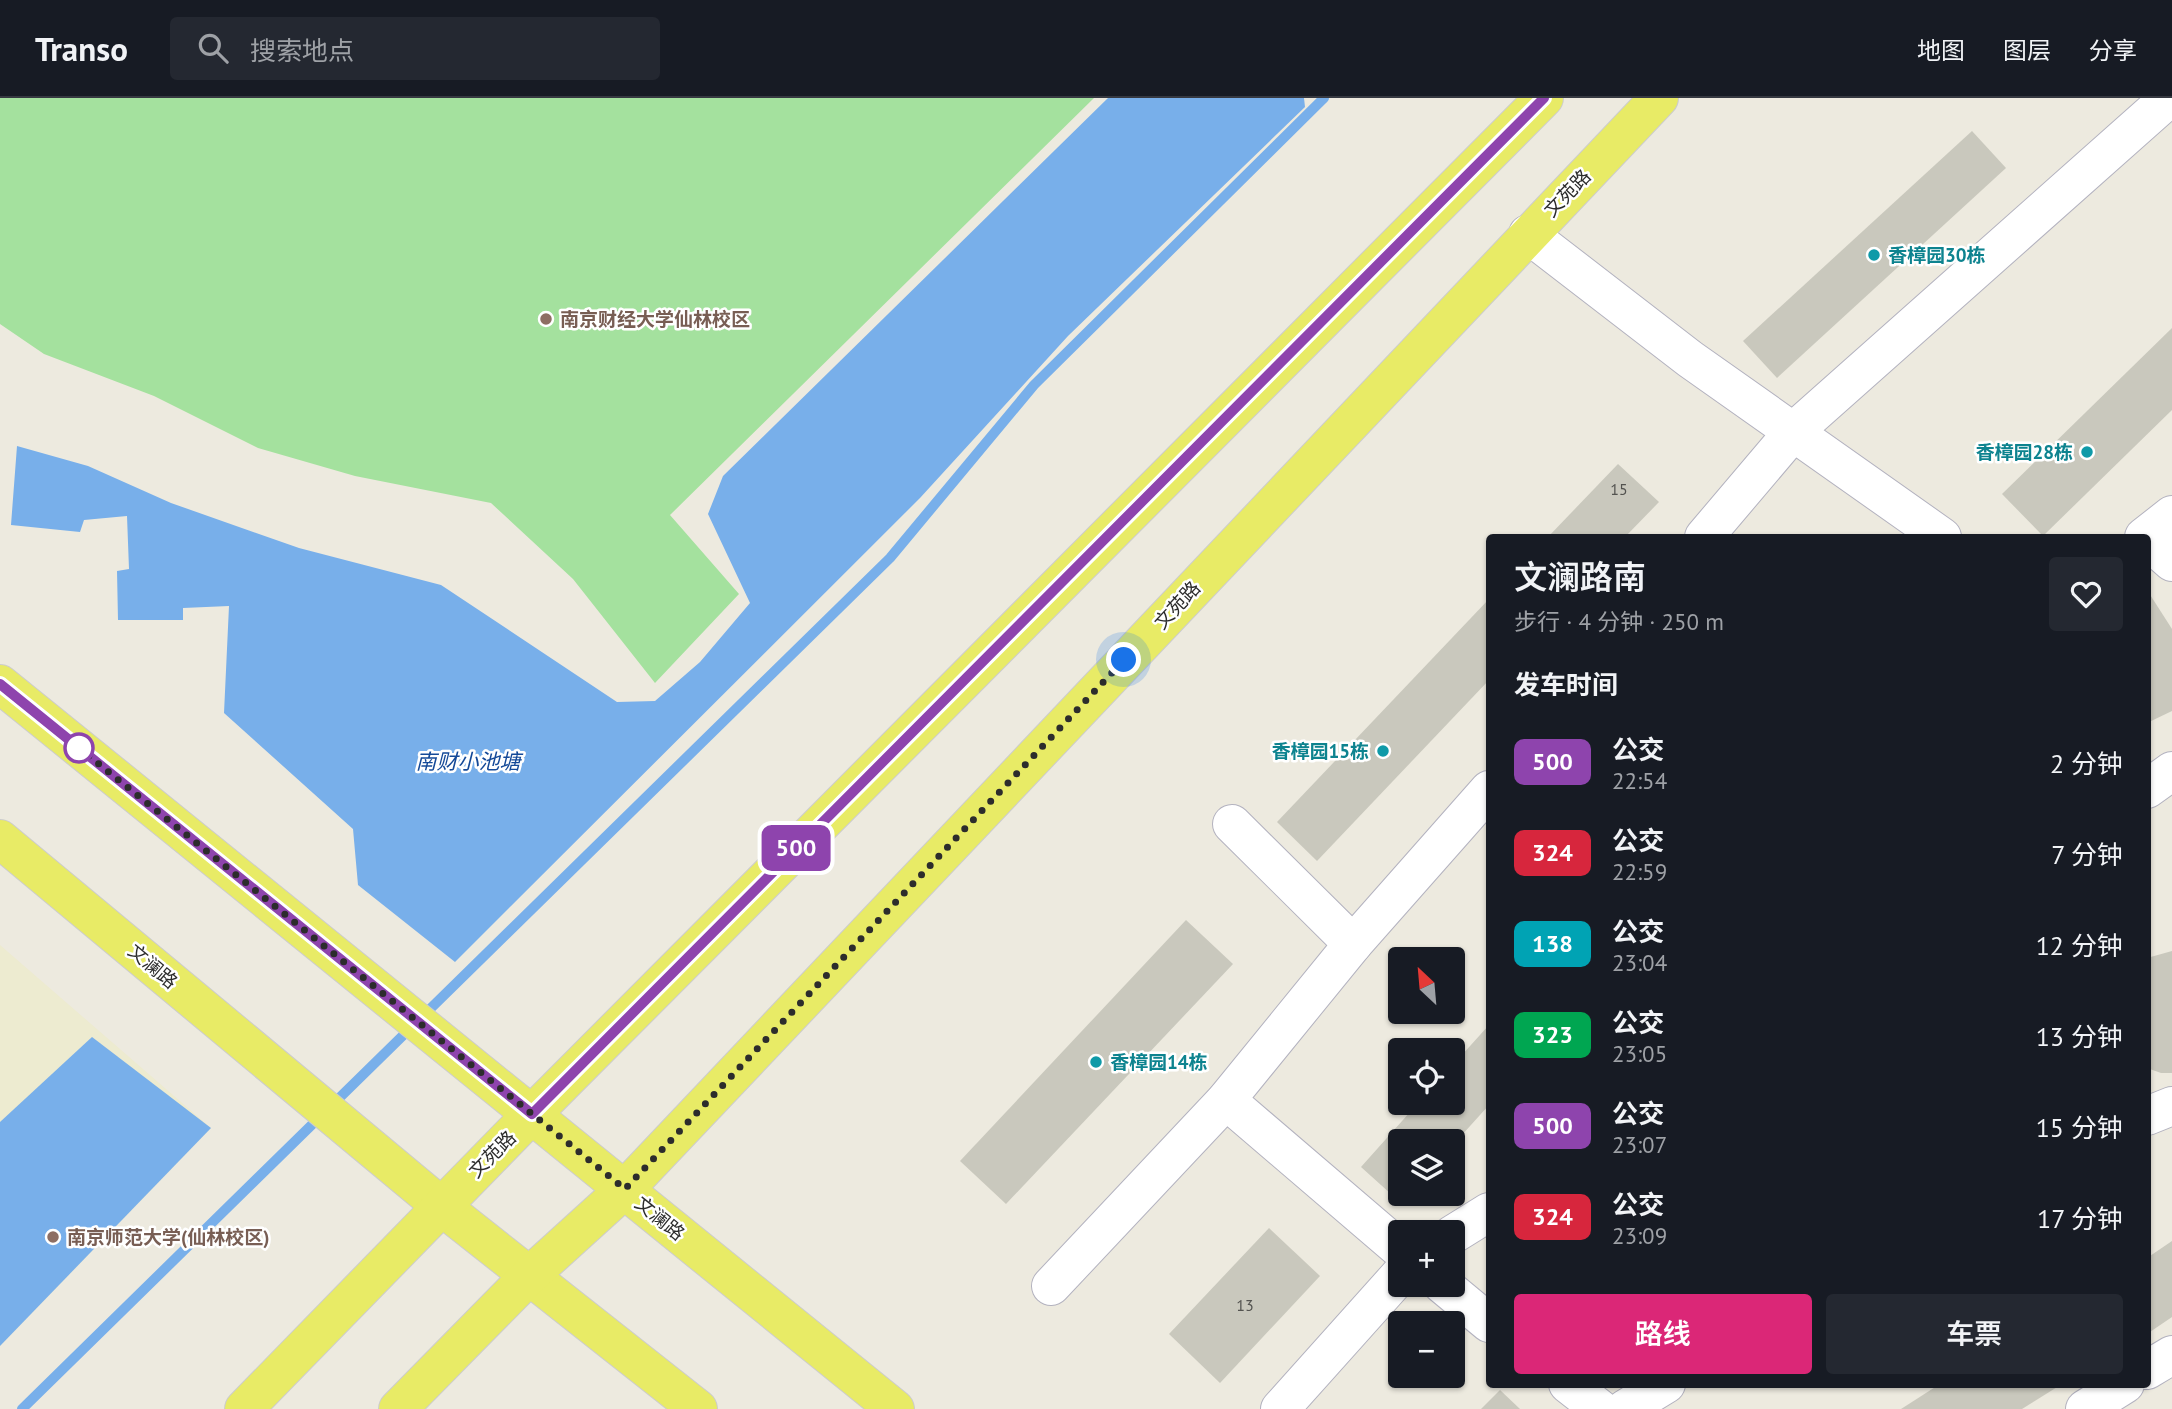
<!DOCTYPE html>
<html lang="zh">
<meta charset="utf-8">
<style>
:root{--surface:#171b24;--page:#242831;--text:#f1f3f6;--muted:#9ea1a6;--line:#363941;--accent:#db2777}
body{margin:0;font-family:"PT Sans","Noto Sans SC",sans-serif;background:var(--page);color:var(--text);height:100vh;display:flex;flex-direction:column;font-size:26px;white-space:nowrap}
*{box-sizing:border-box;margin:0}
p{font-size:23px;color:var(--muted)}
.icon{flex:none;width:38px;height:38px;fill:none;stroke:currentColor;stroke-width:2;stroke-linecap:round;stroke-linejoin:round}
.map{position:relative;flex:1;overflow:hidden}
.side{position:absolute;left:1486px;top:436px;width:665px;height:854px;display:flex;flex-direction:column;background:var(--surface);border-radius:7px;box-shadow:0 2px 5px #0004}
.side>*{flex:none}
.badge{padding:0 14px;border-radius:10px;font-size:24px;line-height:46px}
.needle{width:46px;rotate:334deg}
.tools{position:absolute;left:1388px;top:849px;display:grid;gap:14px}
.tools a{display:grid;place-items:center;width:77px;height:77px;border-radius:7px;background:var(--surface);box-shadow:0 2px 5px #0004;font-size:35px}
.you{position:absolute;width:35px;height:35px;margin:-18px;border:5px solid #fff;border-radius:50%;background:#1a73e8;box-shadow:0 0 0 10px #1a73e833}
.map>.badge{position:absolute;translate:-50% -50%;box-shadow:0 0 0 4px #fff}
h2{padding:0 28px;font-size:26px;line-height:63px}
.round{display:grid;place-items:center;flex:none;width:74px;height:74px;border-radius:7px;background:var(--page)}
.summary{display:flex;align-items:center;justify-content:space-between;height:119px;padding:0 28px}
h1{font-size:33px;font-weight:600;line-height:52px}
.action{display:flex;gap:14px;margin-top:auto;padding:14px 28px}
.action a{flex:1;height:80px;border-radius:7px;background:var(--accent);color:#fff;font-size:28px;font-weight:600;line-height:80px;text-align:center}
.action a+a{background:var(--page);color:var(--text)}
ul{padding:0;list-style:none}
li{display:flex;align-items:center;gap:21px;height:91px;padding:0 28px}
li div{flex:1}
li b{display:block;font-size:26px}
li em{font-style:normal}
li .badge{min-width:77px;font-weight:700;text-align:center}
header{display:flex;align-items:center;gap:42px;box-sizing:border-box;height:98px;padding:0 35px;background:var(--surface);border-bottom:2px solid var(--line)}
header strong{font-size:33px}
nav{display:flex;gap:38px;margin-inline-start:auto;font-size:24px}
.search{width:490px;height:63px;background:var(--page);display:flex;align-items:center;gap:18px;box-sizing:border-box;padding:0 24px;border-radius:7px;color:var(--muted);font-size:26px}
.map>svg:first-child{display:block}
.education{fill:#edebd0}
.green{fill:#a4e19e}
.water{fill:#78afea}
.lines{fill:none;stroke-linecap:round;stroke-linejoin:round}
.stream{stroke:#78afea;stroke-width:10}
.building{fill:#c9c8bd}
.minor-casing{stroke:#b3b2bf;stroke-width:40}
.major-casing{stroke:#ccc;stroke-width:40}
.minor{stroke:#fff;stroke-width:38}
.major{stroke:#e8eb66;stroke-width:38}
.line-casing{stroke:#fff;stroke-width:16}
.line{stroke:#8e44ad;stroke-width:10}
.walk{stroke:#2c2c2c;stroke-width:7;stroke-dasharray:0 12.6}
.culture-dot{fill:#0f9aa8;stroke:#fff;stroke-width:2.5}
.education-dot{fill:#8d6e63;stroke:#fff;stroke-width:2.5}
.stop-dot{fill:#fff;stroke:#8e44ad;stroke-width:3.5}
.labels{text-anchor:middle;stroke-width:5;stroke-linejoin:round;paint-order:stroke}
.number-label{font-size:16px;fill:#535350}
.street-label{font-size:19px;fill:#2c2c2c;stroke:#fff}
.culture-label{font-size:19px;font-weight:bold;fill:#0d838f;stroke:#fff;text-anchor:start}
.education-label{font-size:19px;font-weight:bold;fill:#785e54;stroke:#fff;text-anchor:start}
.water-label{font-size:21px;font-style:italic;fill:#144998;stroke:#fff}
</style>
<header>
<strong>Transo</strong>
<div class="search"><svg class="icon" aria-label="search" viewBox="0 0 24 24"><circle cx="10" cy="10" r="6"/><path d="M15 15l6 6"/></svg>搜索地点</div>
<nav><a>地图</a><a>图层</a><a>分享</a></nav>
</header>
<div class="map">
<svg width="2172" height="1311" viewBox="0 0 2172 1311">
<rect width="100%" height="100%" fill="#edeadf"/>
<polygon class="education" points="0,847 211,1030 0,1248"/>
<polygon class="green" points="0,0 1094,0 670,417 739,496 655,585 573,481 491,405 355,378 258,350 154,298 44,256 0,226"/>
<g class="water">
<polygon points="1108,0 1304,0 1305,9 1068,238 920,400 455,864 358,787 353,731 224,615 229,508 183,510 183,522 118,522 117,473 129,471 127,418 84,422 80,434 11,427 17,348 88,368 171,405 299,450 441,487 617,604 655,603 700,564 750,505 708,416 723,378"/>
<polygon points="92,939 211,1030 0,1248 0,1024"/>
</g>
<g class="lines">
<polyline class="stream" points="22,1311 890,460 1034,287 1324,0"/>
</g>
<g class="building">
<polygon points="1972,33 2006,70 1777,280 1743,243"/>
<polygon points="2172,230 2172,312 2043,438 2002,396"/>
<polygon points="1618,366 1659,404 1625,439 1548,439"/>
<polygon points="2147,492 2172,531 2172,613 2147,625"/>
<polygon points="1489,501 1489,582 1317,763 1277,724"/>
<polygon points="1186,822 1233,866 1006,1106 960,1063"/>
<polygon points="2172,853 2172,975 2161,975 2147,970 2147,860"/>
<polygon points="1489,927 1489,1007 1452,1048 1452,1043 1400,1043 1400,1096 1409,1096 1401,1105 1361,1069 1419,1004 1452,1004 1452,968"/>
<polygon points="1269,1130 1320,1178 1220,1285 1169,1236"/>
<polygon points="2172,1143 2172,1219 2147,1236 2147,1160"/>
<polygon points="1940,1286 2062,1286 2022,1311 1901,1311"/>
<polygon points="1500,1292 1520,1311 1481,1311"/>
</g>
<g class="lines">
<g class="minor-casing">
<g id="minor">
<polyline points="1528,136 1690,261 1942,439"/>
<polyline points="1704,439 1793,334 2169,0"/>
<polyline points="2144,439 2172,417"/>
<polyline points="2147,442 2172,464"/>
<polyline points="2147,691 2172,673"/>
<polyline points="1232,726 1353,846"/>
<polyline points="1226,1002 1400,1151"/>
<polyline points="2147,1018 2172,1008"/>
<polyline points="1452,1137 1489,1114"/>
<polyline points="1442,1186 1489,1225"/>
<polyline points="1051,1188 1226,1002 1353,846 1489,692"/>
<polyline points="2147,1272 2172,1257"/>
<polyline points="1568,1286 1600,1311"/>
<polyline points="1280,1311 1400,1177"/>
<polyline points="1625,1311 1666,1286"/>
<polyline points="2085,1311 2125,1286"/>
</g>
</g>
<g class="major-casing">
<g id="major">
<polyline points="0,586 895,1311"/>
<polyline points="0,741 441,1108 698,1311"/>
<polyline points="244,1311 532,1016 1544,0"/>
<polyline points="398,1311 529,1178 625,1091 1659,0"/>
</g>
</g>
<use href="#minor" class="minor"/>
<use href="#major" class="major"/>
</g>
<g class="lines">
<g class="line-casing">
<polyline id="line" points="0,586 532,1016 1544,0"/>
</g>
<use href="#line" class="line"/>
<polyline class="walk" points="79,650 625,1091 1124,562"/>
</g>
<g class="culture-dot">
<circle cx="1874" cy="157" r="7"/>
<circle cx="2087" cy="354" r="7"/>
<circle cx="1383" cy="653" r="7"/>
<circle cx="1096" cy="964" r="7"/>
</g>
<g class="education-dot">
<circle cx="546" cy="221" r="7"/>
<circle cx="53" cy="1139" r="7"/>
</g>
<circle class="stop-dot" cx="79" cy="650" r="14"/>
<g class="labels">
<g class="number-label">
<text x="1619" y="397">15</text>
<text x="1245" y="1213">13</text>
</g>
<g class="street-label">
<text transform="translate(1567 95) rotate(-46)" y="7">文苑路</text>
<text transform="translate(1177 507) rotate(-47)" y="7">文苑路</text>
<text transform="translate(153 868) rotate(40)" y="7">文澜路</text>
<text transform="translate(492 1056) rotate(-45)" y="7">文苑路</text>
<text transform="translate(660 1120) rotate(39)" y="7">文澜路</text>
</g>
<g class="culture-label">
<text x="1888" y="164">香樟园30栋</text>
<text x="2073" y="361" text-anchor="end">香樟园28栋</text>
<text x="1369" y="660" text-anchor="end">香樟园15栋</text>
<text x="1110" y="971">香樟园14栋</text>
</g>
<g class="education-label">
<text x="560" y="228">南京财经大学仙林校区</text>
<text x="67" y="1146">南京师范大学(仙林校区)</text>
</g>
<g class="water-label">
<text x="468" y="671">南财小池塘</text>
</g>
</g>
</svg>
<div class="tools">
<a><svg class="needle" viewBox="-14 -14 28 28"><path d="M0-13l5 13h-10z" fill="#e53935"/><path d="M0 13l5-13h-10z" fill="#9ea1a6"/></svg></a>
<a><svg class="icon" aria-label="locate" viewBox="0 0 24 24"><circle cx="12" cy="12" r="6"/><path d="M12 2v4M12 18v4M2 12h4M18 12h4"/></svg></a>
<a><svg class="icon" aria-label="layers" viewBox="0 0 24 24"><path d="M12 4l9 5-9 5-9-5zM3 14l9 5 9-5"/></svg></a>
<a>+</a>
<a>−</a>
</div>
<div class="you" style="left:1124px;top:562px"></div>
<b class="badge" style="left:796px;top:750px;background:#8e44ad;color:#fff">500</b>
<section class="side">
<div class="summary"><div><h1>文澜路南</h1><p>步行 · 4 分钟 · 250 m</p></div><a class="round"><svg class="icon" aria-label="heart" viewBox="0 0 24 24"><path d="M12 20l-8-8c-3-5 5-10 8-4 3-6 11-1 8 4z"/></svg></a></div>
<h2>发车时间</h2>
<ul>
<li><span class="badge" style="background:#8e44ad;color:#fff">500</span><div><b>公交</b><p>22:54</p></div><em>2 分钟</em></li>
<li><span class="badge" style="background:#d7263d;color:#fff">324</span><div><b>公交</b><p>22:59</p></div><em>7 分钟</em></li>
<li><span class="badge" style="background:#00a3b4;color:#fff">138</span><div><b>公交</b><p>23:04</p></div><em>12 分钟</em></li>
<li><span class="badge" style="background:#00a651;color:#fff">323</span><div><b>公交</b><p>23:05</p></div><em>13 分钟</em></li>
<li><span class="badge" style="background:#8e44ad;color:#fff">500</span><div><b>公交</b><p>23:07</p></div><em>15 分钟</em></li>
<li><span class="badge" style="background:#d7263d;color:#fff">324</span><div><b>公交</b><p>23:09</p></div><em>17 分钟</em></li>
</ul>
<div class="action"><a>路线</a><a>车票</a></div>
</section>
</div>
